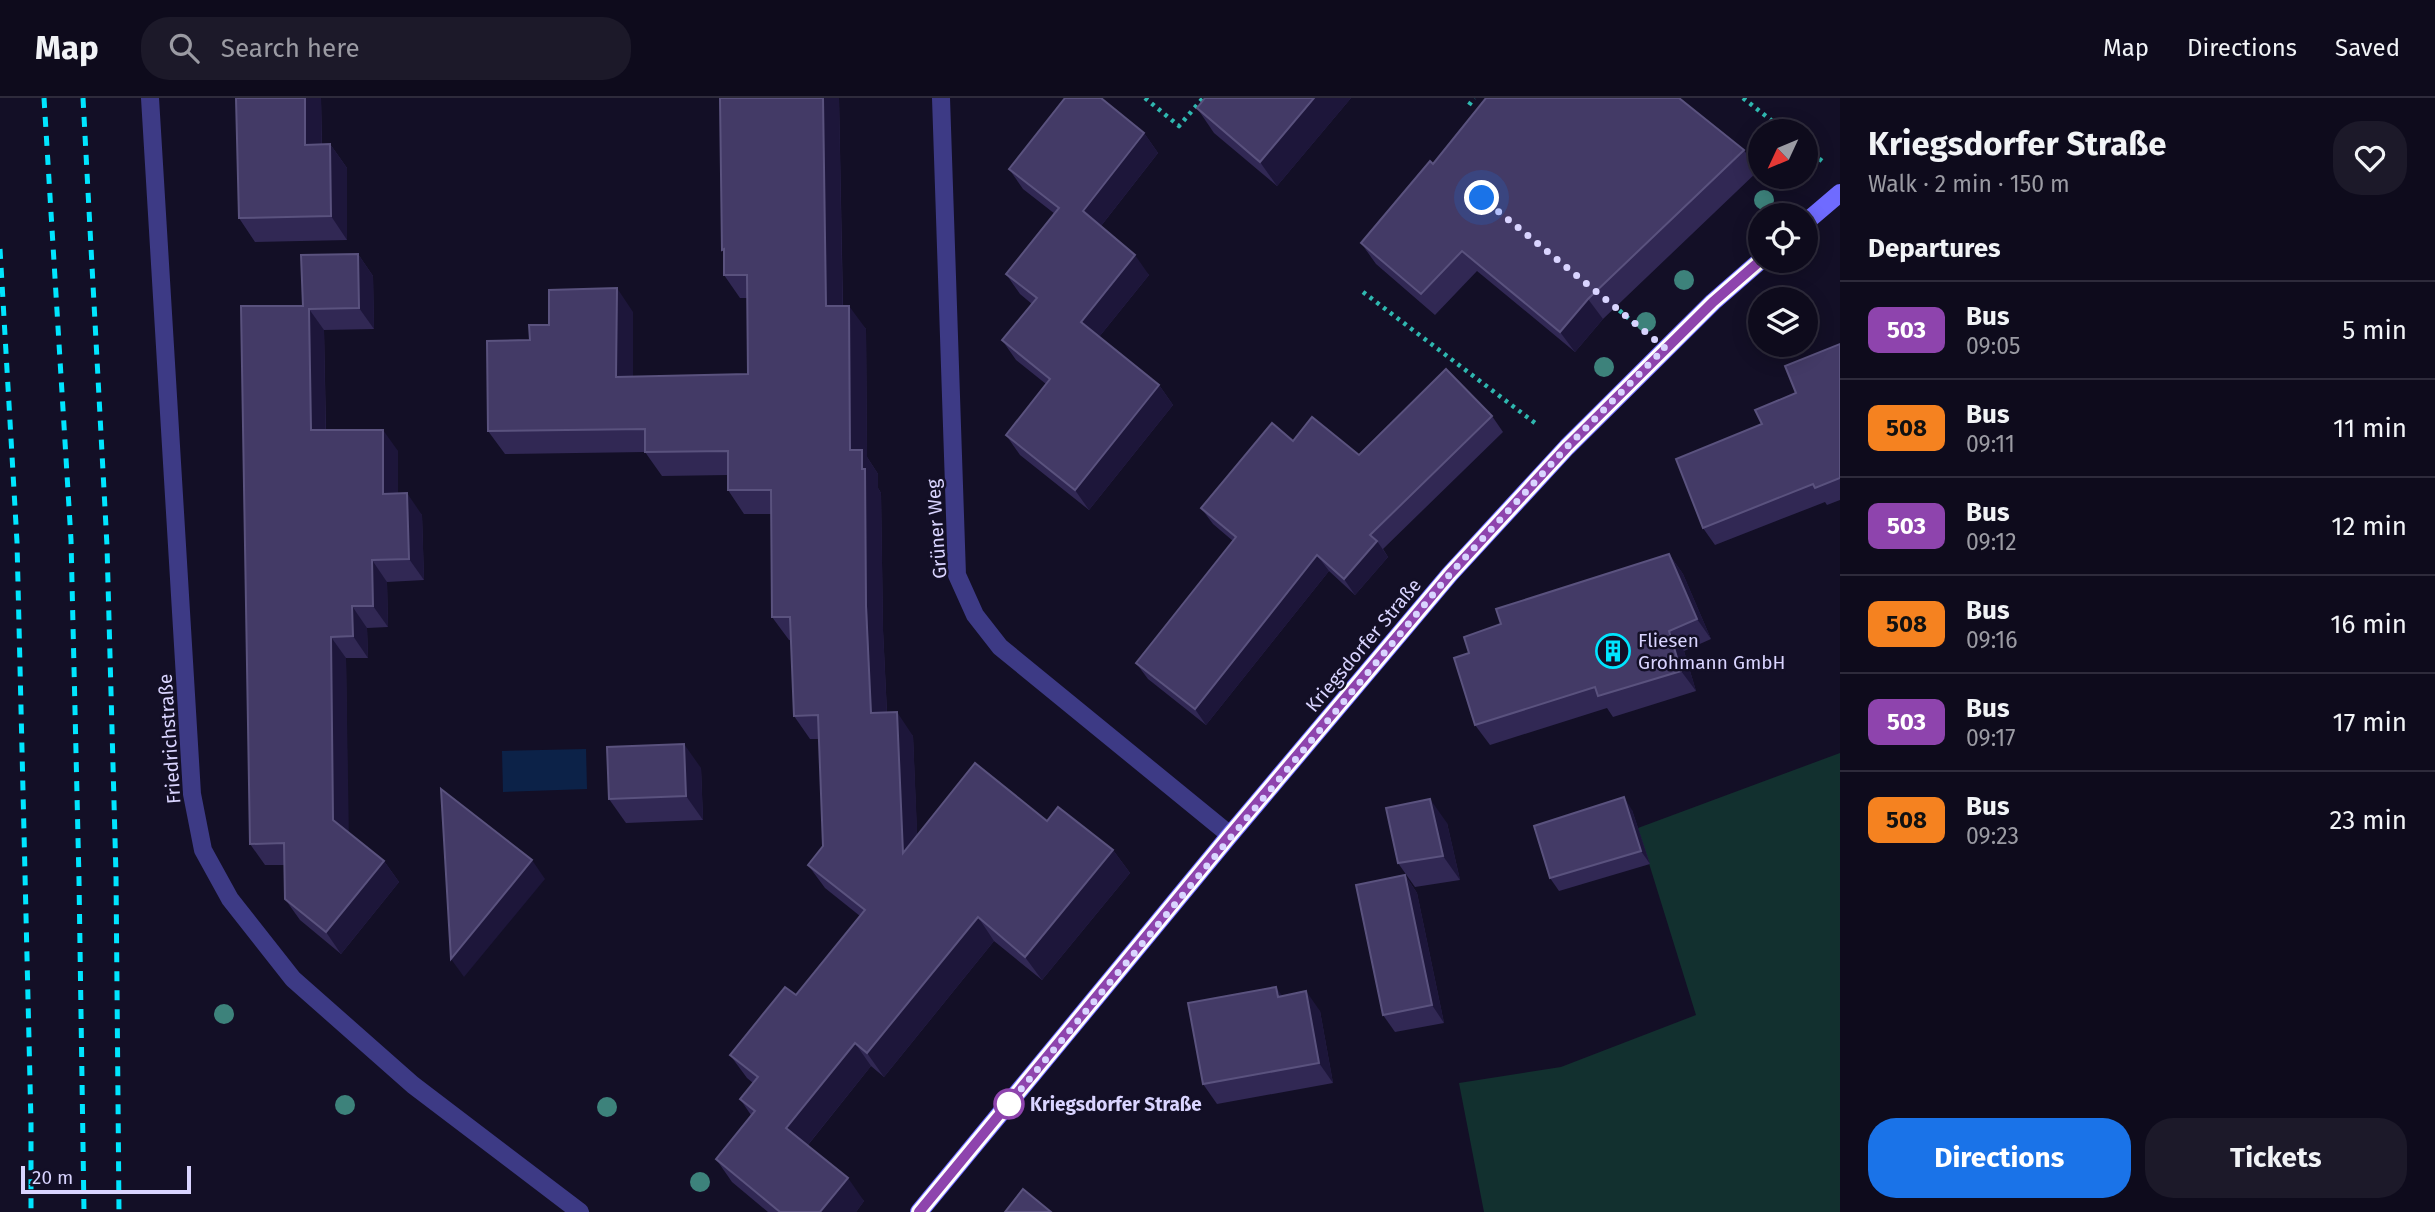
<!DOCTYPE html>
<meta charset="utf-8">
<style>
:root{--surface:#0e0b1c;--page:#1c1929;--text:#f1f3f6;--muted:#9b9ba3;--line:#2e2b3b;--accent:#1a73e8}
body{margin:0;font-family:"Fira Sans",sans-serif;background:var(--page);color:var(--text);height:100vh;display:flex;flex-direction:column;font-size:26px;white-space:nowrap}
*{box-sizing:border-box;margin:0}
p{font-size:23px;color:var(--muted)}
.icon{flex:none;width:38px;height:38px;fill:none;stroke:currentColor;stroke-width:2;stroke-linecap:round;stroke-linejoin:round}
.map{position:relative;flex:1;overflow:hidden}
.panel{display:flex;flex-direction:column;background:var(--surface);width:595px}
.panel>*{flex:none}
.badge{padding:0 14px;border-radius:10px;font-size:24px;line-height:46px}
.needle{width:46px;rotate:226deg}
.controls{position:absolute;left:1748px;top:21px;display:grid;gap:14px}
.controls a{display:grid;place-items:center;width:70px;height:70px;border-radius:50%;background:var(--surface);box-shadow:0 4px 18px #0003,0 0 0 2px var(--line);font-size:35px}
.scale{position:absolute;left:21px;bottom:18px;width:170px;box-sizing:border-box;padding-left:7px;border:4px solid #d9d4ff;border-top:0;font-size:19px;line-height:24px;white-space:nowrap;color:#d9d4ff;-webkit-text-stroke:5px #130f26;paint-order:stroke}
.you{position:absolute;width:35px;height:35px;margin:-18px;border:5px solid #fff;border-radius:50%;background:#1a73e8;box-shadow:0 0 0 10px #1a73e833}
.map>.badge{position:absolute;translate:-50% -50%;box-shadow:0 0 0 4px #fff}
h2{padding:0 28px;font-size:26px;line-height:63px}
.round{display:grid;place-items:center;flex:none;width:74px;height:74px;border-radius:28px;background:var(--page)}
.head{display:flex;align-items:center;justify-content:space-between;height:119px;padding:0 28px}
h1{font-size:33px;font-weight:700;line-height:52px}
.action{display:flex;gap:14px;margin-top:auto;padding:14px 28px}
.action a{flex:1;height:80px;border-radius:28px;background:var(--accent);color:#fff;font-size:28px;font-weight:700;line-height:80px;text-align:center}
.action a+a{background:var(--page);color:var(--text)}
ul{padding:0;list-style:none}
li{display:flex;align-items:center;gap:21px;height:98px;padding:0 28px;border-top:2px solid var(--line)}
li div{flex:1}
li b{display:block;font-size:26px}
li em{font-style:normal}
li .badge{min-width:77px;font-weight:700;text-align:center}
header{display:flex;align-items:center;gap:42px;box-sizing:border-box;height:98px;padding:0 35px;background:var(--surface);border-bottom:2px solid var(--line)}
header strong{font-size:33px}
nav{display:flex;gap:38px;margin-inline-start:auto;font-size:24px}
.search{width:490px;height:63px;background:var(--page);display:flex;align-items:center;gap:18px;box-sizing:border-box;padding:0 24px;border-radius:28px;color:var(--muted);font-size:26px}
main{display:flex;flex:1;min-height:0}
.map>svg:first-child{display:block}
.green{fill:#12302f}
.water{fill:#0c2248}
.lines{fill:none;stroke-linecap:round;stroke-linejoin:round}
.path{stroke:#2fb8b0;stroke-width:4.5;stroke-dasharray:3.5 5;stroke-linecap:butt}
.street{stroke:#3d3a85;stroke-width:18}
.secondary{stroke:#6f6bff;stroke-width:18}
.rail{stroke:#00e5ff;stroke-width:5;stroke-dasharray:10 9;stroke-linecap:butt}
.tree{fill:#3d827b}
.wall{fill:#312854}
.shaded-wall{fill:#1d163a}
.building{fill:#433a66;stroke:#5a527e;stroke-width:2}
.line-casing{stroke:#fff;stroke-width:16}
.line{stroke:#8e44ad;stroke-width:10}
.walk{stroke:#d9d4ff;stroke-width:7;stroke-dasharray:0 12.6}
.stop-dot{fill:#fff;stroke:#8e44ad;stroke-width:3.5}
.labels{text-anchor:middle;stroke-width:5;stroke-linejoin:round;paint-order:stroke}
.street-label{font-size:19px;fill:#d9d4ff;stroke:#130f26}
.poi-label{font-size:19px;fill:#d9d4ff;stroke:#130f26;text-anchor:start}
.stop-label{font-size:19px;font-weight:bold;fill:#d9d4ff;stroke:#130f26;text-anchor:start}
</style>
<header>
<strong>Map</strong>
<div class="search"><svg class="icon" aria-label="search" viewBox="0 0 24 24"><circle cx="10" cy="10" r="6"/><path d="M15 15l6 6"/></svg>Search here</div>
<nav><a>Map</a><a>Directions</a><a>Saved</a></nav>
</header>
<main>
<div class="map">
<svg width="1840" height="1114" viewBox="0 0 1840 1114">
<rect width="100%" height="100%" fill="#130f26"/>
<polygon class="green" points="1840,655 1840,1114 1484,1114 1459,985 1561,969 1696,917 1638,730"/>
<polygon class="water" points="586,651 587,691 503,694 502,653"/>
<g class="lines">
<g class="path">
<polyline points="1145,0 1179,28 1203,0"/>
<polyline points="1743,0 1785,33"/>
<polyline points="1469,7 1474,0"/>
<polyline points="1806,50 1822,63"/>
<polyline points="1363,194 1535,325"/>
<polyline points="1613,207 1635,226"/>
</g>
<g class="street">
<polyline points="150,0 192,696 203,752 230,801 293,881 413,987 580,1114"/>
<polyline points="941,0 957,477 975,517 1000,549 1230,737"/>
</g>
<g class="secondary">
<polyline points="1806,124 1840,95"/>
<polyline points="919,1114 1230,737 1450,476 1567,349 1713,204 1760,163"/>
</g>
<g class="rail">
<polyline points="44,0 71,442 79,782 84,1114"/>
<polyline points="83,0 107,448 116,777 119,1114"/>
<polyline points="0,151 17,444 31,1025 31,1114"/>
</g>
</g>
<g class="tree">
<circle cx="1764" cy="102" r="10"/>
<circle cx="1684" cy="182" r="10"/>
<circle cx="1646" cy="224" r="10"/>
<circle cx="1604" cy="269" r="10"/>
<circle cx="224" cy="916" r="10"/>
<circle cx="345" cy="1007" r="10"/>
<circle cx="607" cy="1009" r="10"/>
<circle cx="700" cy="1084" r="10"/>
</g>
<g class="wall">
<polygon points="236,0 321,0 322,47 330,46 347,70 347,142 255,144 239,120"/>
<polygon points="720,0 839,0 843,208 866,231 867,359 878,376 878,390 881,395 883,532 887,615 913,638 917,737 1047,723 1113,752 1130,775 1042,882 994,843 884,979 871,968 808,1047 864,1103 856,1114 768,1114 732,1084 716,1061 751,1017 740,1001 753,985 747,980 730,957 796,897 860,818 825,790 808,767 823,748 819,641 810,641 794,618 791,542 789,542 772,519 771,416 744,416 728,392 728,377 662,378 645,354 505,356 488,333 530,242 549,227 633,214 633,279 748,276 748,200 740,200 724,177 724,155 722,152"/>
<polygon points="1205,0 1351,0 1277,88 1214,35 1197,10"/>
<polygon points="1486,0 1681,0 1681,1 1744,52 1758,73 1603,221 1575,254 1477,173 1435,217 1376,166 1361,145 1433,66"/>
<polygon points="1144,35 1158,55 1101,128 1149,177 1099,239 1159,287 1173,307 1089,412 1020,357 1006,337 1046,286 1016,262 1002,242 1032,206 1020,196 1006,176 1055,116 1023,91 1009,71"/>
<polygon points="358,156 373,178 374,231 324,232 326,332 398,353 398,395 422,417 424,482 387,484 388,529 367,530 368,560 346,560 348,734 384,763 399,784 341,856 300,822 285,801 284,767 265,767 250,746 303,208"/>
<polygon points="1840,246 1840,402 1827,407 1825,404 1715,447 1703,430 1762,326 1796,295"/>
<polygon points="1492,318 1503,334 1383,451 1388,459 1355,497 1329,473 1206,627 1148,581 1136,565 1233,443 1213,426 1201,410 1293,343 1359,357"/>
<polygon points="1669,456 1683,476 1711,541 1684,553 1696,593 1613,619 1607,610 1490,647 1475,627 1469,555 1501,526"/>
<polygon points="701,670 703,722 626,725 609,701"/>
<polygon points="1632,712 1650,766 1559,793 1550,780"/>
<polygon points="1447,725 1460,782 1415,789 1398,765"/>
<polygon points="1405,777 1417,795 1444,925 1395,934 1383,917"/>
<polygon points="1282,898 1320,913 1333,985 1217,1006 1203,986"/>
</g>
<g class="shaded-wall">
<polygon points="305,0 321,0 322,71 305,47"/>
<polygon points="823,0 839,0 843,231 826,208"/>
<polygon points="1314,0 1351,0 1277,88 1260,64"/>
<polygon points="1144,35 1158,55 1097,133 1083,113"/>
<polygon points="330,46 347,70 347,142 331,118"/>
<polygon points="358,156 373,178 374,231 359,210"/>
<polygon points="1135,157 1149,177 1095,244 1081,224"/>
<polygon points="617,190 633,214 633,302 616,279"/>
<polygon points="1588,201 1603,221 1575,254 1560,234"/>
<polygon points="849,208 866,231 867,359 878,376 878,390 881,395 883,532 888,638 871,615 862,371 850,352"/>
<polygon points="309,211 324,232 326,354 311,332"/>
<polygon points="1159,287 1173,307 1089,412 1075,392"/>
<polygon points="383,332 398,353 398,417 383,396"/>
<polygon points="407,395 422,417 424,482 409,461"/>
<polygon points="1377,443 1388,459 1355,497 1344,481"/>
<polygon points="1669,456 1683,476 1711,541 1697,521"/>
<polygon points="1317,457 1329,473 1206,627 1195,611"/>
<polygon points="372,462 387,484 388,529 373,508"/>
<polygon points="352,508 367,530 368,560 353,538"/>
<polygon points="1669,533 1684,553 1696,593 1681,573"/>
<polygon points="331,539 346,560 349,744 333,722"/>
<polygon points="897,614 913,638 919,778 903,755"/>
<polygon points="684,646 701,670 703,722 686,698"/>
<polygon points="1624,699 1632,712 1650,766 1641,753"/>
<polygon points="1430,701 1447,725 1460,782 1443,758"/>
<polygon points="1113,752 1130,775 1042,882 1025,859"/>
<polygon points="532,762 545,781 464,879 451,861"/>
<polygon points="384,763 399,784 341,856 326,834"/>
<polygon points="1405,777 1417,795 1444,925 1432,907"/>
<polygon points="978,819 994,843 884,979 867,955"/>
<polygon points="1276,889 1290,909 1278,899"/>
<polygon points="1306,893 1320,913 1333,985 1319,965"/>
<polygon points="855,945 871,968 803,1053 786,1030"/>
<polygon points="848,1080 864,1103 856,1114 820,1114"/>
</g>
<g class="building">
<polygon points="236,0 305,0 305,47 330,46 331,118 239,120"/>
<polygon points="720,0 823,0 826,208 849,208 850,352 862,352 862,371 865,371 866,508 871,615 897,614 903,755 975,665 1047,723 1058,709 1113,752 1025,859 978,819 867,955 855,945 786,1030 848,1080 820,1114 780,1114 716,1061 755,1013 740,1001 758,979 730,957 785,889 796,897 865,812 808,767 823,748 818,617 794,618 790,519 772,519 771,392 728,392 728,353 645,354 645,331 488,333 487,243 530,242 529,227 549,227 549,192 617,190 616,279 748,276 747,177 724,177 724,151 722,152"/>
<polygon points="1065,0 1101,0 1144,35 1083,113 1135,157 1081,224 1159,287 1075,392 1006,337 1050,281 1002,242 1037,200 1006,176 1059,110 1009,71"/>
<polygon points="1205,0 1314,0 1260,64 1197,10"/>
<polygon points="1486,0 1679,0 1744,52 1588,201 1560,234 1462,153 1421,196 1361,145 1430,63 1433,66"/>
<polygon points="358,156 359,210 309,211 311,332 383,332 383,396 407,395 409,461 372,462 373,508 352,508 353,538 331,539 333,722 384,763 326,834 285,801 284,745 250,746 241,208 303,208 301,157"/>
<polygon points="1840,246 1840,380 1815,390 1813,386 1703,430 1676,361 1762,326 1755,312 1796,295 1785,268"/>
<polygon points="1446,271 1492,318 1370,437 1377,443 1344,481 1317,457 1195,611 1136,565 1236,439 1201,410 1272,325 1293,343 1312,319 1359,357"/>
<polygon points="1669,456 1697,521 1669,533 1681,573 1598,598 1595,589 1475,627 1454,560 1469,555 1464,539 1501,526 1496,511"/>
<polygon points="684,646 686,698 609,701 607,649"/>
<polygon points="441,691 532,762 451,861"/>
<polygon points="1624,699 1641,753 1550,780 1534,728"/>
<polygon points="1430,701 1443,758 1398,765 1386,710"/>
<polygon points="1405,777 1432,907 1383,917 1356,787"/>
<polygon points="1276,889 1278,899 1306,893 1319,965 1203,986 1188,905"/>
<polygon points="1023,1091 1051,1114 1005,1114"/>
</g>
<g class="lines">
<g class="line-casing">
<polyline id="line" points="919,1114 1230,737 1450,476 1567,349 1713,204 1760,163"/>
</g>
<use href="#line" class="line"/>
<polyline class="walk" points="1009,1006 1007,1008 1450,476 1567,349 1665,250 1482,100"/>
</g>
<defs>
<g id="building-ring" transform="scale(1.75)"><circle r="9.5" fill="#130f26" stroke="#00e5ff" stroke-width="1.5"/><path d="M-4-6H4V6H1V3H-1V6H-4ZM-2.5-4.3h1.7v1.8h-1.7ZM.8-4.3h1.7v1.8H.8ZM-2.5-1h1.7V.8h-1.7ZM.8-1h1.7V.8H.8Z" fill="#00e5ff"/></g>
</defs>
<g fill-rule="evenodd">
<use href="#building-ring" x="1613" y="553"/>
</g>
<circle class="stop-dot" cx="1009" cy="1006" r="14"/>
<g class="labels">
<g class="street-label">
<text transform="translate(936 431) rotate(-94)" y="7">Grüner Weg</text>
<text transform="translate(1363 547) rotate(-50)" y="7">Kriegsdorfer Straße</text>
<text transform="translate(169 641) rotate(-94)" y="7">Friedrichstraße</text>
</g>
<g class="poi-label">
<text x="1638" y="549">Fliesen<tspan x="1638" dy="22">Grohmann GmbH</tspan></text>
</g>
<g class="stop-label">
<text x="1030" y="1013">Kriegsdorfer Straße</text>
</g>
</g>
</svg>
<div class="controls">
<a><svg class="needle" viewBox="-14 -14 28 28"><path d="M0-13l5 13h-10z" fill="#e53935"/><path d="M0 13l5-13h-10z" fill="#9b9ba3"/></svg></a>
<a><svg class="icon" aria-label="locate" viewBox="0 0 24 24"><circle cx="12" cy="12" r="6"/><path d="M12 2v4M12 18v4M2 12h4M18 12h4"/></svg></a>
<a><svg class="icon" aria-label="layers" viewBox="0 0 24 24"><path d="M12 4l9 5-9 5-9-5zM3 14l9 5 9-5"/></svg></a>
</div>
<div class="scale">20 m</div>
<div class="you" style="left:1482px;top:100px"></div>
</div>
<section class="panel">
<div class="head"><div><h1>Kriegsdorfer Straße</h1><p>Walk · 2 min · 150 m</p></div><a class="round"><svg class="icon" aria-label="heart" viewBox="0 0 24 24"><path d="M12 20l-8-8c-3-5 5-10 8-4 3-6 11-1 8 4z"/></svg></a></div>
<h2>Departures</h2>
<ul>
<li><span class="badge" style="background:#8e44ad;color:#fff">503</span><div><b>Bus</b><p>09:05</p></div><em>5 min</em></li>
<li><span class="badge" style="background:#f58220;color:#111">508</span><div><b>Bus</b><p>09:11</p></div><em>11 min</em></li>
<li><span class="badge" style="background:#8e44ad;color:#fff">503</span><div><b>Bus</b><p>09:12</p></div><em>12 min</em></li>
<li><span class="badge" style="background:#f58220;color:#111">508</span><div><b>Bus</b><p>09:16</p></div><em>16 min</em></li>
<li><span class="badge" style="background:#8e44ad;color:#fff">503</span><div><b>Bus</b><p>09:17</p></div><em>17 min</em></li>
<li><span class="badge" style="background:#f58220;color:#111">508</span><div><b>Bus</b><p>09:23</p></div><em>23 min</em></li>
</ul>
<div class="action"><a>Directions</a><a>Tickets</a></div>
</section>
</main>
